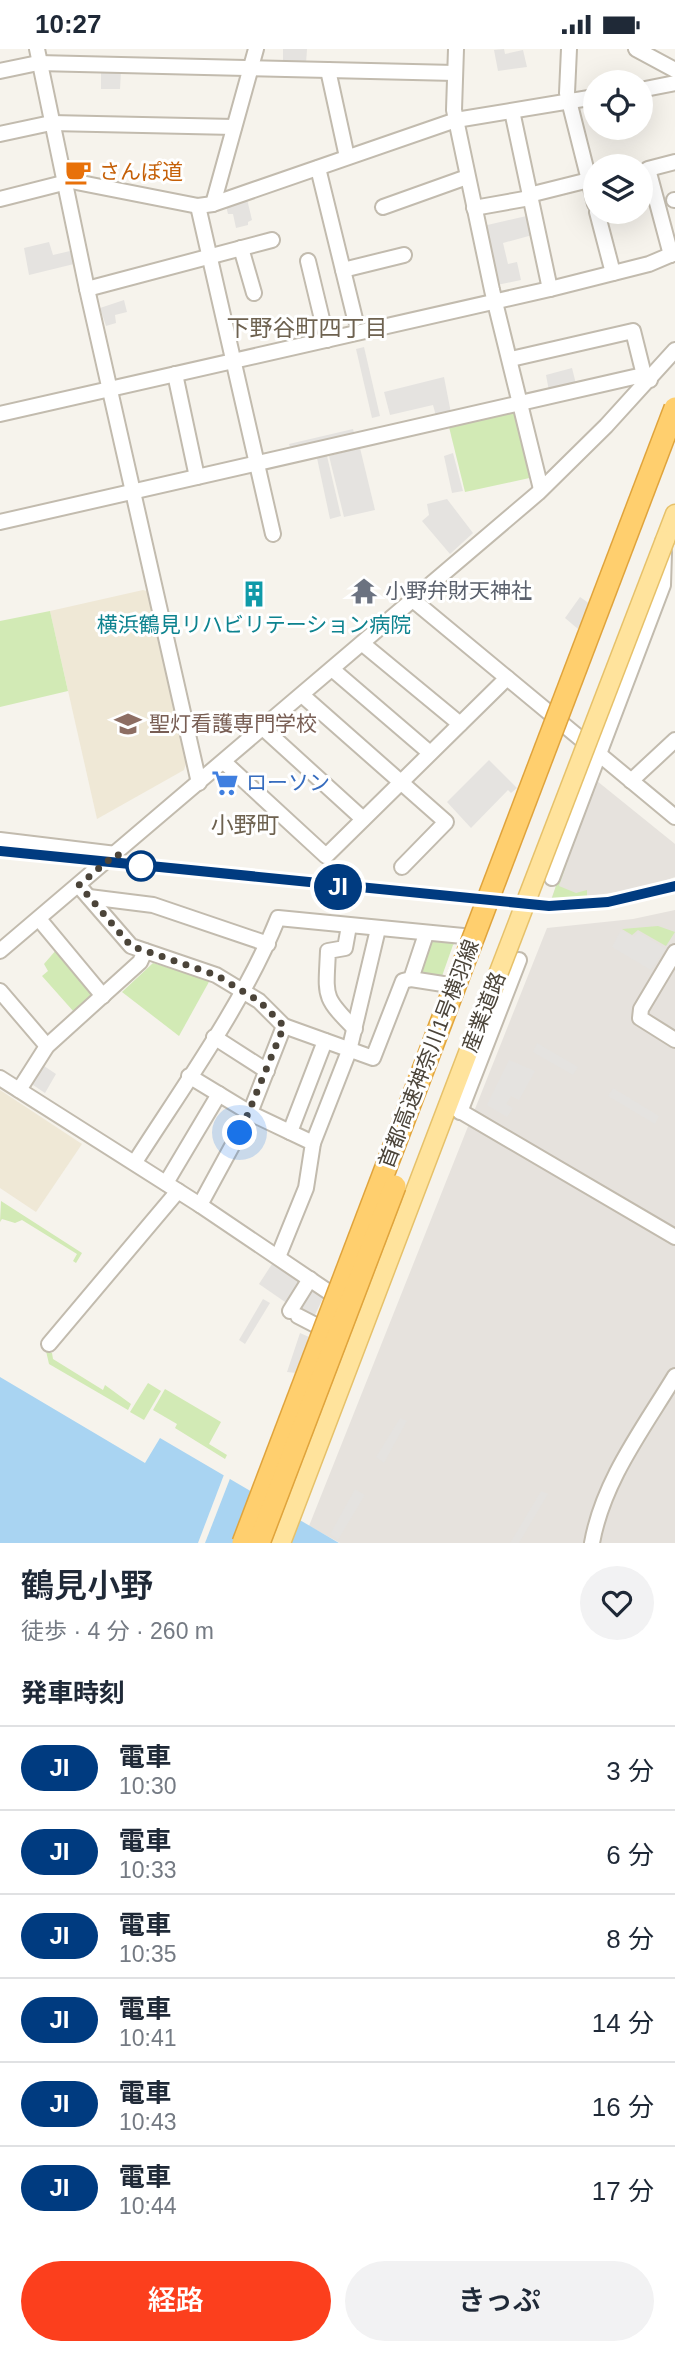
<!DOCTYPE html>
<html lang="ja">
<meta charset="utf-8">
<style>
:root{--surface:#fff;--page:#f2f2f3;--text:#1f2937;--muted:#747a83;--line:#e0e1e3;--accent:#fc3f1d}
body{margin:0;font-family:Arial,"Noto Sans JP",sans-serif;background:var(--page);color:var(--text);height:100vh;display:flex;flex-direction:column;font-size:26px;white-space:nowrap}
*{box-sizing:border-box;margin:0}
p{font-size:23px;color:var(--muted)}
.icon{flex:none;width:38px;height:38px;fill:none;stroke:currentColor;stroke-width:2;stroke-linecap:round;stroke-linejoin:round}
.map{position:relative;height:1494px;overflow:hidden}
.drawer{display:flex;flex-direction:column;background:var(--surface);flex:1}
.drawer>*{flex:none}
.badge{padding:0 14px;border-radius:23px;font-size:24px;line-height:46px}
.controls{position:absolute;left:583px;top:21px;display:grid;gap:14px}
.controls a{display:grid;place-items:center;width:70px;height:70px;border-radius:50%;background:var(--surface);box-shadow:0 7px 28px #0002;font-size:35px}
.you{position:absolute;width:35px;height:35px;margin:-18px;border:5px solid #fff;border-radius:50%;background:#1a73e8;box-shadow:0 0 0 10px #1a73e833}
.map>.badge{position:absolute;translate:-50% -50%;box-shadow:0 0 0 4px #fff}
h2{padding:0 21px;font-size:26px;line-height:63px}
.round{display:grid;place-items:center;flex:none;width:74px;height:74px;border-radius:37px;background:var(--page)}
.summary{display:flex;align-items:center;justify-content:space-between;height:119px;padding:0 21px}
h1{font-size:33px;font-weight:600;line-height:52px}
.cta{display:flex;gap:14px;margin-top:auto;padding:14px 21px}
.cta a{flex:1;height:80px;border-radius:42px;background:var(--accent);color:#fff;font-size:28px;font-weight:600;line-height:80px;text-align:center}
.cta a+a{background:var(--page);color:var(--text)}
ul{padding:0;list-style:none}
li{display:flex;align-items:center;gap:21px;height:84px;padding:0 21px;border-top:2px solid var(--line)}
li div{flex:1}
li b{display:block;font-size:26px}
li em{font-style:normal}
li .badge{min-width:77px;font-weight:700;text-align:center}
.status{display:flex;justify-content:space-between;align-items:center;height:49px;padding:0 35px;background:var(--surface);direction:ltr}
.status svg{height:19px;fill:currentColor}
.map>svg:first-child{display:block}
.industrial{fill:#e6e2dd}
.education{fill:#efe8d6}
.green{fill:#d2eab5}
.parking{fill:#e5e3e0}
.water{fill:#a9d4f2}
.pier{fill:#f6f3ec}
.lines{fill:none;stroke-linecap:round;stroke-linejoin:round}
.minor-casing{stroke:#c2bbae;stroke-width:18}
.major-casing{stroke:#e6c16a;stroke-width:21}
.minor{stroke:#fff;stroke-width:14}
.major{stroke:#ffe39c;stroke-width:18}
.rail-casing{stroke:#9a9a9a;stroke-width:6}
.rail{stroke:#fff;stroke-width:3.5;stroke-dasharray:10;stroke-linecap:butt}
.major-bridge-casing{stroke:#e6c16a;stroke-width:21;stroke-linecap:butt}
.highway-bridge-casing{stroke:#e0a43c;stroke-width:24;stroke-linecap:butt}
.major-bridge{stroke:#ffe39c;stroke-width:18}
.highway-bridge{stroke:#ffcf6e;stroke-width:21}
.line-casing{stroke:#fff;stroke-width:16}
.line{stroke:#003b80;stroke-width:10}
.walk{stroke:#4b4439;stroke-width:7;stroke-dasharray:0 12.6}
.stop-dot{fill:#fff;stroke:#003b80;stroke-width:3.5}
.labels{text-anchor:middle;stroke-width:6;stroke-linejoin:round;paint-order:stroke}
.food-label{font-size:21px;fill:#c56008;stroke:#fff;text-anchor:start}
.worship-label{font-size:21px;fill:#5b616d;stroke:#fff;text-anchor:start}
.culture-label{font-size:21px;fill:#0d838f;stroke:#fff}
.education-label{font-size:21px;fill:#785e54;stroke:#fff;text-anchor:start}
.shop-label{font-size:21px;fill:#366cbe;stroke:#fff;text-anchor:start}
.street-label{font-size:21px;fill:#4b4439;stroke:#fff}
.neighbourhood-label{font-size:23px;fill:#6e6250;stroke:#fff}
</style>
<div class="status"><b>10:27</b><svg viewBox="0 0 49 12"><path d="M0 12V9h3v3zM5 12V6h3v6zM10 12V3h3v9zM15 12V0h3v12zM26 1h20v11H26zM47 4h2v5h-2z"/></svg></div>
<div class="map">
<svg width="675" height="1494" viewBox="0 0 675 1494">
<rect width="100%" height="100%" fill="#f6f3ec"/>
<g class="industrial">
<polygon points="597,732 675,795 675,828 644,839 550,853"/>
<polygon points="675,861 675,1494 340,1494 309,1477 547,879 633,870"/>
</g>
<g class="education">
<polygon points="143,541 150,543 188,708 184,721 97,770 50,562"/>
<polygon points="0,1041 82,1095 36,1163 0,1139"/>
</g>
<g class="green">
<polygon points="519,361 534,428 465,443 449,378"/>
<polygon points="50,562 68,642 0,658 0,572"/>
<polygon points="564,812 567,814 559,837 576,844 587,841 587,847 551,852"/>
<polygon points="658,877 675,883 666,897 638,881 632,886 622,880"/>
<polygon points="428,888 459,890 453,896 441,930 415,928"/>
<polygon points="57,900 95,945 74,963 42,927 48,922 44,915"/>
<polygon points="153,914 210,931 179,987 122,943"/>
<polygon points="1,1152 82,1204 76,1214 73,1212 77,1205 22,1171 15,1174 2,1170 0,1173"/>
<polygon points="46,1302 52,1304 53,1310 103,1341 105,1336 131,1355 128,1361 49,1315"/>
<polygon points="148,1334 161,1342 144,1371 130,1363"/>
<polygon points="165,1340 221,1373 209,1395 227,1406 225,1410 175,1379 177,1375 153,1361"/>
</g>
<g class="parking">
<polygon points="283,0 307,0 306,15 283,14"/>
<polygon points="504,0 505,5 523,1 527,18 498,22 494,1"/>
<polygon points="101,22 121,22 120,40 101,40"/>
<polygon points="247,150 252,171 248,173 248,176 236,179 233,165 228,165 226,157"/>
<polygon points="531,166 536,185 503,194 508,215 517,213 521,231 497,236 483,177"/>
<polygon points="49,193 53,206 70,202 74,215 29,226 24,199"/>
<polygon points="124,251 127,263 115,266 116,274 106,277 100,259"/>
<polygon points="364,298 380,367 372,369 356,300"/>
<polygon points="572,319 576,335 549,342 546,326"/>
<polygon points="444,328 451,364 436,367 433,356 390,366 384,343"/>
<polygon points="353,380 355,387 291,401 289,395"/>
<polygon points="360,399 375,461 344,468 329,407"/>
<polygon points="453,404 463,442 452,444 444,407"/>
<polygon points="327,407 341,467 330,470 317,409"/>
<polygon points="447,450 473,484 450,505 422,472 429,466 427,455"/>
<polygon points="580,548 590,555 578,580 565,569"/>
<polygon points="489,711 517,739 511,744 508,741 471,779 447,753"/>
<polygon points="621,881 634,888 638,883 666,900 651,921 612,898"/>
<polygon points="537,994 578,1018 573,1026 533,1003"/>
<polygon points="509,1011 535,1022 519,1051 511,1047 506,1055 513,1059 507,1068 487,1056"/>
<polygon points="41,1015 56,1025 45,1044 30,1034"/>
<polygon points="613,1039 659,1067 655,1075 608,1047"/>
<polygon points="272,1215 302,1233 288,1255 259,1235"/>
<polygon points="310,1240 323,1249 313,1270 298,1261"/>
<polygon points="263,1250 270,1254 245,1295 239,1291"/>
<polygon points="300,1284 309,1288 296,1324 287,1323"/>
<polygon points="400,1369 407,1372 384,1414 376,1408"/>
<polygon points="355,1440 365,1446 338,1491 330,1485"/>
<polygon points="541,1442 548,1445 519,1494 510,1494"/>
</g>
<polygon class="water" points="0,1328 145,1414 160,1389 339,1494 0,1494"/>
<polygon class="pier" points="225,1423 231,1427 205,1494 198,1494"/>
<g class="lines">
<g class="minor-casing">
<g id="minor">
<polyline points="37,0 87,240 199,734"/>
<polyline points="456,0 454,61 492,241 541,440"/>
<polyline points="569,0 567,44 595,155"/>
<polyline points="636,0 675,21"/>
<polyline points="328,21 347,108"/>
<polyline points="0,22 38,14 455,24"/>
<polyline points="640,41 675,34"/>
<polyline points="512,62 550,240"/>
<polyline points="0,85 51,74 234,78"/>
<polyline points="318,119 343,221 404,206"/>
<polyline points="529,146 589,131"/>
<polyline points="0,150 71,132 198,157 213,155 456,71 595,48"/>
<polyline points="674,151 675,151"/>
<polyline points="213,155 256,0"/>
<polyline points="198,157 273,485"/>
<polyline points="383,158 467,128"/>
<polyline points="474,159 530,149"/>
<polyline points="597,163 613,224"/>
<polyline points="241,199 254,244"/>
<polyline points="671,206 648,120 675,113"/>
<polyline points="308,212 327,291"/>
<polyline points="343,221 355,270"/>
<polyline points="87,240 272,191"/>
<polyline points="511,310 633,282 644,326"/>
<polyline points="175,325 197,428"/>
<polyline points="0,365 550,240 649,215 675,204"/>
<polyline points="0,473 634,328 644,326 650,331"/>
<polyline points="413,551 675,768"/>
<polyline points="363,595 460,675"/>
<polyline points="332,620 430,704"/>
<polyline points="302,646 446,773 402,818"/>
<polyline points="263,679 363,770"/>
<polyline points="224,713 326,807 507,629"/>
<polyline points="631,732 675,691"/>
<polyline points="0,791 116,805"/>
<polyline points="552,829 663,536 664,503"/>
<polyline points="79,837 131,897 216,926 259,952 284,977 373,1009 403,932 411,930 426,885"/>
<polyline points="89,848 153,856 268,895"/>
<polyline points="39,870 103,947"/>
<path d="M349 877 345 899 328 902C326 948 322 947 355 980"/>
<polyline points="0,902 538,444 606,377 675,301"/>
<polyline points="675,903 641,960 640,969 675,991"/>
<polyline points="411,930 443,935"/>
<polyline points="0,942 47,997"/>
<polyline points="214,988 267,1022"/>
<polyline points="189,1027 250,1064 313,1094 306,1139 278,1208"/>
<polyline points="0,1029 200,1156 342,1252"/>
<polyline points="19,1041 47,997 140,913 145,902"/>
<polyline points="448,1055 675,1188"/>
<polyline points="460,1063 519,911"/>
<polyline points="290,1083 325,992"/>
<polyline points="313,1094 349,1002 378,880"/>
<path d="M135 1113C183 1038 245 952 278 869L463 887"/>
<polyline points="166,1134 219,1045"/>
<polyline points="200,1156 250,1064 284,977"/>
<polyline points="290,1262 310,1230"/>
<polyline points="298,1267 329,1283"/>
<polyline points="49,1295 178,1142"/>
<path d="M592 1494C603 1432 643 1380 675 1327"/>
</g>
</g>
<g class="major-casing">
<g id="major">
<polyline points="665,491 675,465"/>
<polyline points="281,1494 487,954"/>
</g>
</g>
<use href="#minor" class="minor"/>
<use href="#major" class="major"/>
<g class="rail-casing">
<polyline id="rail" points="0,802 549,857 608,853 675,837"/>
</g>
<use href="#rail" class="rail"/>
<g class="major-bridge-casing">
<polyline id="major-bridge" points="487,954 665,491"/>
</g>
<g class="highway-bridge-casing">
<g id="highway-bridge">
<polyline points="243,1494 675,359"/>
<polyline points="259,1494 395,1137"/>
</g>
</g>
<use href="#major-bridge" class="major-bridge"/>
<use href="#highway-bridge" class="highway-bridge"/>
</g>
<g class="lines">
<g class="line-casing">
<polyline id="line" points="0,802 549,857 608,853 675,837"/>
</g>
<use href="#line" class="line"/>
<polyline class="walk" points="141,817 116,805 79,836 131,897 216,926 259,952 284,977 240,1084"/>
</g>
<defs>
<g id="cafe-bare" transform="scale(2.1)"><path d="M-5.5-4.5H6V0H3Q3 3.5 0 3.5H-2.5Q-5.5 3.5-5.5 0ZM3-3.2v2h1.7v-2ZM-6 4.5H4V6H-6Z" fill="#e8710a" stroke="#fff" stroke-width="2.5" paint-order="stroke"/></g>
<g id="temple-bare" transform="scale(2.1)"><path d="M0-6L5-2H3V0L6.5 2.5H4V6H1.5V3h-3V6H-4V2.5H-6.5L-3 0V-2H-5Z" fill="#6b7280" stroke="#fff" stroke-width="2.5" paint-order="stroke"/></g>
<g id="building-bare" transform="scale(2.1)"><path d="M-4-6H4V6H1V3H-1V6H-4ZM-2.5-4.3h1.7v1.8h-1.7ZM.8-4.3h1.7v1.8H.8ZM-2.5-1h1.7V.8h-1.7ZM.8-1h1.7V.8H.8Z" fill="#0f9aa8" stroke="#fff" stroke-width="2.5" paint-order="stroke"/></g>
<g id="university-bare" transform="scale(2.1)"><path d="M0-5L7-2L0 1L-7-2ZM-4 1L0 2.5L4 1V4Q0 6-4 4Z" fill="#8d6e63" stroke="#fff" stroke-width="2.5" paint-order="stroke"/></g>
<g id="supermarket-bare" transform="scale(2.1)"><path d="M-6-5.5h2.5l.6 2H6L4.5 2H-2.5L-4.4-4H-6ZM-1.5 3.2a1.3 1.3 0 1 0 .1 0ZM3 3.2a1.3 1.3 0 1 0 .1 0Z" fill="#3f7fe0" stroke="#fff" stroke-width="2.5" paint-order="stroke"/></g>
</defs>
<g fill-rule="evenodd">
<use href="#cafe-bare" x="78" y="123"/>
<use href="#temple-bare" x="364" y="542"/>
<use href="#building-bare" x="254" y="545"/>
<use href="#university-bare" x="128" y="675"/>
<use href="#supermarket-bare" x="225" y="734"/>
</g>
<circle class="stop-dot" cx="141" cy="817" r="14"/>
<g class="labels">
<g class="food-label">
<text x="99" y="130">さんぽ道</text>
</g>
<g class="worship-label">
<text x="385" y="549">小野弁財天神社</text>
</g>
<g class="culture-label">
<text x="254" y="583">横浜鶴見リハビリテーション病院</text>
</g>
<g class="education-label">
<text x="149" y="682">聖灯看護専門学校</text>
</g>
<g class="shop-label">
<text x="246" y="741">ローソン</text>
</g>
<g class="street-label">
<text transform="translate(484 963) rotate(-69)" y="7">産業道路</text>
<text transform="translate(429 1005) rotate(-69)" y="7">首都高速神奈川1号横羽線</text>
</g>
<g class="neighbourhood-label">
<text x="307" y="287">下野谷町四丁目</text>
<text x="245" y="784">小野町</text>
</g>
</g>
</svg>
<div class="controls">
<a><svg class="icon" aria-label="locate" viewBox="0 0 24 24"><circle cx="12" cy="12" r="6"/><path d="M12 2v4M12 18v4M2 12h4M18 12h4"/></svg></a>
<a><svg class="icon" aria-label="layers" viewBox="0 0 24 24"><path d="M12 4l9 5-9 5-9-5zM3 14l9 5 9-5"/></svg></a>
</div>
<div class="you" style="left:240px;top:1084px"></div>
<b class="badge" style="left:338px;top:838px;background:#003b80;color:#fff">JI</b>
</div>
<section class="drawer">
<div class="summary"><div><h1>鶴見小野</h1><p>徒歩 · 4 分 · 260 m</p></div><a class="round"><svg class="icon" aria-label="heart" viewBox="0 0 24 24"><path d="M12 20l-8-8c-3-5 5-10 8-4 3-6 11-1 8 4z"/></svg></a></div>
<h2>発車時刻</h2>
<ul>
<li><span class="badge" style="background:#003b80;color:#fff">JI</span><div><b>電車</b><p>10:30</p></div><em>3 分</em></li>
<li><span class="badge" style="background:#003b80;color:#fff">JI</span><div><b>電車</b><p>10:33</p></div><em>6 分</em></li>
<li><span class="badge" style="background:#003b80;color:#fff">JI</span><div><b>電車</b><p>10:35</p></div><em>8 分</em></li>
<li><span class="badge" style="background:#003b80;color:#fff">JI</span><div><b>電車</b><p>10:41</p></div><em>14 分</em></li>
<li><span class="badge" style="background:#003b80;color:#fff">JI</span><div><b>電車</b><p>10:43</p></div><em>16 分</em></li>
<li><span class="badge" style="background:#003b80;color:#fff">JI</span><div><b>電車</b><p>10:44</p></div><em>17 分</em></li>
</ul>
<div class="cta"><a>経路</a><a>きっぷ</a></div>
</section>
